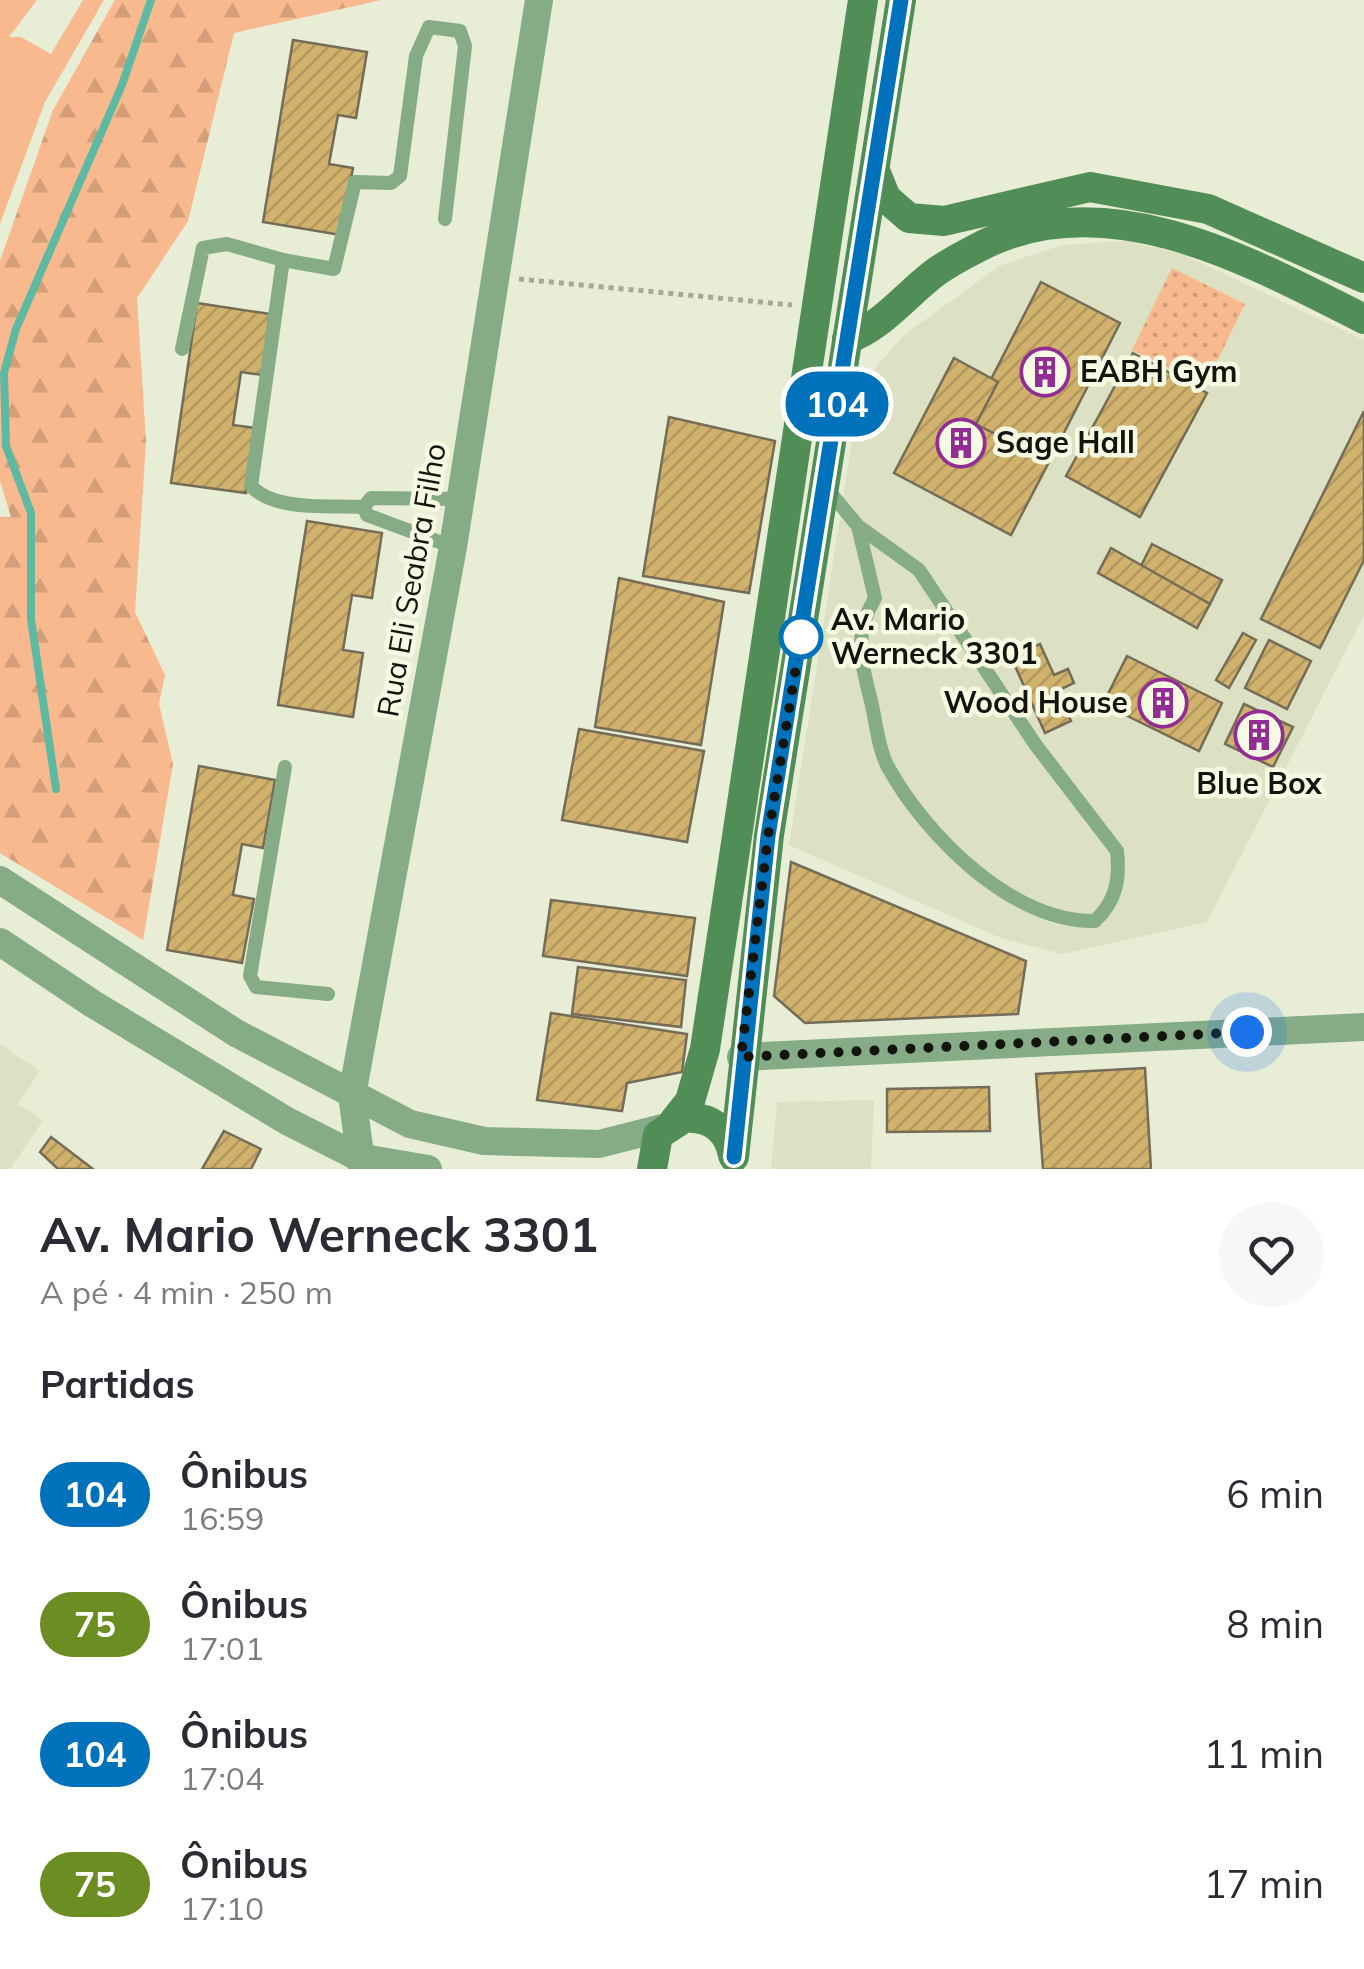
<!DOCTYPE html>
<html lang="pt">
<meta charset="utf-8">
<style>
:root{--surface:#fff;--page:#f7f7f7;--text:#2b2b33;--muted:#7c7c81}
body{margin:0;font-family:Mulish,sans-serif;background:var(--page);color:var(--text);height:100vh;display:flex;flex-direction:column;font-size:38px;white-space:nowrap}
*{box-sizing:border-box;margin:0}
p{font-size:32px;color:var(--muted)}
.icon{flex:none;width:55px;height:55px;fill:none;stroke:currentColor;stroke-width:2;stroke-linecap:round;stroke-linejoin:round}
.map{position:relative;height:1169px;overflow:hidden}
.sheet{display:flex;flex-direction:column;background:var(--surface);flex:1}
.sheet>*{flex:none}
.badge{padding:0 20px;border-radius:32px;font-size:35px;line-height:65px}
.you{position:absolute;width:50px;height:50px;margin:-25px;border:8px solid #fff;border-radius:50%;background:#1a73e8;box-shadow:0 0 0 15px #1a73e833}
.map>.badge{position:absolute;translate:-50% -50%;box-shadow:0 0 0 5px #fff}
h2{padding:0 40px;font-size:38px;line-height:90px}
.round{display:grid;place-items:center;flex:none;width:105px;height:105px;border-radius:52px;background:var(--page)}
.overview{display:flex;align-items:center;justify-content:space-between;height:170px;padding:0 40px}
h1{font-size:48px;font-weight:700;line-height:75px}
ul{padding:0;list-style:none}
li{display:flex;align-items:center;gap:30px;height:130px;padding:0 40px}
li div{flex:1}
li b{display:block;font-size:38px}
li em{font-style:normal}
li .badge{min-width:110px;font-weight:700;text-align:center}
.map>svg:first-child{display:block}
.built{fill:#dbe1c2}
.grass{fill:#f7b98d}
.forest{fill:url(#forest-firs)}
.park{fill:url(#park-dots)}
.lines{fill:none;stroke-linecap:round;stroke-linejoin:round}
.stream{stroke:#5eb9a2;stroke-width:8}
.building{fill:url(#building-hatch);stroke:#756c58;stroke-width:2.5}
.path{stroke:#a5a996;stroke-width:5;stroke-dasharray:5 5;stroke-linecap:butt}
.lane{stroke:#85ac87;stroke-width:14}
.street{stroke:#85ac87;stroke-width:28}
.secondary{stroke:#518d56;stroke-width:30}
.line-casing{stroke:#fff;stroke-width:22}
.line{stroke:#0072bc;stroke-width:15}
.walk{stroke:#13140c;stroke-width:10;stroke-dasharray:0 18}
.stop-dot{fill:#fff;stroke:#0072bc;stroke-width:5}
.labels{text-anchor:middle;stroke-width:9;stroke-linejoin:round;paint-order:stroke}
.poi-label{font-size:30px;font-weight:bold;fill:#13140c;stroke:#f6fae2;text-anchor:start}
.street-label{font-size:30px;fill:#13140c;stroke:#f6fae2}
.stop-label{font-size:30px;font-weight:bold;fill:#13140c;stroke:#f6fae2;text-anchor:start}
</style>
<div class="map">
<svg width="1364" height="1169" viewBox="0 0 1364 1169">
<defs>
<pattern id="forest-firs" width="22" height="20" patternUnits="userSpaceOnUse" patternTransform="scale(2.5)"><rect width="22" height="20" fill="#f7b98d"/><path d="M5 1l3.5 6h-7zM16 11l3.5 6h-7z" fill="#d39e78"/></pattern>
<pattern id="park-dots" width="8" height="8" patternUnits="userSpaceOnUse" patternTransform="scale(2.5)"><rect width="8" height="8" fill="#f7b98d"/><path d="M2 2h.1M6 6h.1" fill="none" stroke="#d39e78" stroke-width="1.8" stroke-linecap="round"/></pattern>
<pattern id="building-hatch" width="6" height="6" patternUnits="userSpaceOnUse" patternTransform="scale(2.5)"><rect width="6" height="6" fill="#d0b26d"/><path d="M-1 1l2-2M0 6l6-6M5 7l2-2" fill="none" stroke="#b2985d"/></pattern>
</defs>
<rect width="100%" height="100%" fill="#e8edd5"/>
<g class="built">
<polygon points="1124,241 1180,253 1364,340 1364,615 1207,922 1062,954 1003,939 789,845 858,401 866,379 903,336 999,266 1062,245"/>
<polygon points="0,1044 40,1071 18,1104 43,1120 10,1169 0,1169"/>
<polygon points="874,1100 871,1169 771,1169 777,1102"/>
</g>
<polygon class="grass" points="0,0 37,0 9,37 21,37 51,54 83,0 104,0 45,102 0,224"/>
<polygon class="forest" points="115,0 381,0 234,33 188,221 137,298 146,442 135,612 165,675 159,704 173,764 143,940 0,853 0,517 11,517 0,481 0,261 53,110"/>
<polygon class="park" points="1172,268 1245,304 1205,386 1132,350"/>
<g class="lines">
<polyline class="stream" points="56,789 31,619 31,513 6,446 4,373 16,329 122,85 151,0"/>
</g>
<g class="building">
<polygon points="293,40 367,52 356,118 338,115 329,164 353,168 341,235 263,222"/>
<polygon points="1041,282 1120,323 1049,462 969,422"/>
<polygon points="197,303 270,314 262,375 241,372 233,425 255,428 246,493 171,483"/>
<polygon points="1133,353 1207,393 1140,517 1066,476"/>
<polygon points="954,358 998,382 976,424 1049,462 1011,535 894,473"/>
<polygon points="1364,411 1364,560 1320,648 1261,619"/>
<polygon points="669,417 775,441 749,593 643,576"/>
<polygon points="307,521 382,533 372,598 352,595 343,650 363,653 353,717 278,705"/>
<polygon points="1152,544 1222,580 1210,604 1140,568"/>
<polygon points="1111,548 1210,604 1197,628 1098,573"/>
<polygon points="619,578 724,602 701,745 595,727"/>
<polygon points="1243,633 1256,640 1229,688 1216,680"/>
<polygon points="1269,640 1311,661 1287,709 1245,688"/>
<polygon points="1040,644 1054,675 1068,669 1074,683 1057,691 1071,721 1045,733 1011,657"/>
<polygon points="1127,656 1222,703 1199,751 1103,704"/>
<polygon points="1244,704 1293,727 1273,767 1225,744"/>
<polygon points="579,729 704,751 687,842 562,820"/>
<polygon points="199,766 275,780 263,848 242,844 233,895 254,899 242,963 167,950"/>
<polygon points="791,862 1026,961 1018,1014 805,1023 774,996"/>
<polygon points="551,900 695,918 687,976 543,956"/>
<polygon points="578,967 686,980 681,1027 572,1014"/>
<polygon points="551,1013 687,1034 682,1072 627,1083 622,1111 537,1100"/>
<polygon points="1145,1068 1151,1169 1043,1169 1036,1074"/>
<polygon points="989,1087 990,1131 887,1132 887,1089"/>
<polygon points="224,1131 261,1149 251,1169 202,1169"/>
<polygon points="51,1137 93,1169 58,1169 40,1152"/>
</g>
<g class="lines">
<polyline class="path" points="519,279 792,305"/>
<g class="lane">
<polyline points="283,260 334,269 355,182 391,183 400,176 416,56 429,27 460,31 465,46 445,219"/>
<path d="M182 349 203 248 227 244 283 260 251 486C275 512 331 505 364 507"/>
<path d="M828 490 858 526 919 570 1035 744 1117 851C1120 880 1116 901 1095 921 1012 922 926 836 888 767 878 749 876 721 871 701 861 661 853 635 875 598L858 526"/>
<polyline points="453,547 367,515 364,507 371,498 460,499"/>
<polyline points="285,767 250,976 256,987 328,994"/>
</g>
<g class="street">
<polyline points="0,880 236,1033 410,1124 484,1141 599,1144 666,1127"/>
<polyline points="0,942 93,1004 287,1121 358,1157 428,1169"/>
<polyline points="741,1057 1364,1027"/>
<polyline points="362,1169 352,1095 453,547 539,0"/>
</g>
<g class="secondary">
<polyline points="875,171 886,198 909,218 944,221 1090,187 1208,209 1364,278"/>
<path d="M847 339C881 327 904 297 932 275 947 263 968 253 985 244 1111 183 1253 263 1364 319"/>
<polyline points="674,1121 690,1101 705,1049 863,0"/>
<polyline points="734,1157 769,835 901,0"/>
<path d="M652 1169 658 1135 684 1118C710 1116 728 1129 733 1155"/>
</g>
</g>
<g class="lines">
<g class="line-casing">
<polyline id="line" points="734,1157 768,836 901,0"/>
</g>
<use href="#line" class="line"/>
<polyline class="walk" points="801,637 768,836 741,1057 1247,1032"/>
</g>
<defs>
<g id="building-ring" transform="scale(2.5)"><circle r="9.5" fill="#f6fae2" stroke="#922d93" stroke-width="1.5"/><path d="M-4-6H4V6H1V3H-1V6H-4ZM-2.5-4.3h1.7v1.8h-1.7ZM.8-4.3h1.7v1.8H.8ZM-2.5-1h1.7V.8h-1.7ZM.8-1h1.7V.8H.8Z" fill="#922d93"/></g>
</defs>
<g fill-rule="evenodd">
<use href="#building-ring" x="1045" y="372"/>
<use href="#building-ring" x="961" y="443"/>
<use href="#building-ring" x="1163" y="703"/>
<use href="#building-ring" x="1259" y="735"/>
</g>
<circle class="stop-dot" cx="801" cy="637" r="20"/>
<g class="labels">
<g class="poi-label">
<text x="1080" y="382">EABH Gym</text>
<text x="996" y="453">Sage Hall</text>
<text x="1128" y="713" text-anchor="end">Wood House</text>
<text x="1259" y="794" text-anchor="middle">Blue Box</text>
</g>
<g class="street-label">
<text transform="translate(412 580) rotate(-80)" y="10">Rua Eli Seabra Filho</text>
</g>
<g class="stop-label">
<text x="831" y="630">Av. Mario<tspan x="831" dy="34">Werneck 3301</tspan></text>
</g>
</g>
</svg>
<div class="you" style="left:1247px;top:1032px"></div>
<b class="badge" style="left:837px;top:404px;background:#0072bc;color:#fff">104</b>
</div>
<section class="sheet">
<div class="overview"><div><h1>Av. Mario Werneck 3301</h1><p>A pé · 4 min · 250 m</p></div><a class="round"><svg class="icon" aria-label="heart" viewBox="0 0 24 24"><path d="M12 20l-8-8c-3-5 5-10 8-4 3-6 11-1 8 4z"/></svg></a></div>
<h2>Partidas</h2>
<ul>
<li><span class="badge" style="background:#0072bc;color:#fff">104</span><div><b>Ônibus</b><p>16:59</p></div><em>6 min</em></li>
<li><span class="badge" style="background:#6b8e23;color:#fff">75</span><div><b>Ônibus</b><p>17:01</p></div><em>8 min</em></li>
<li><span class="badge" style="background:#0072bc;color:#fff">104</span><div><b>Ônibus</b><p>17:04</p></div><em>11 min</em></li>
<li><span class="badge" style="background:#6b8e23;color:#fff">75</span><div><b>Ônibus</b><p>17:10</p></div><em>17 min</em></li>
</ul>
</section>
